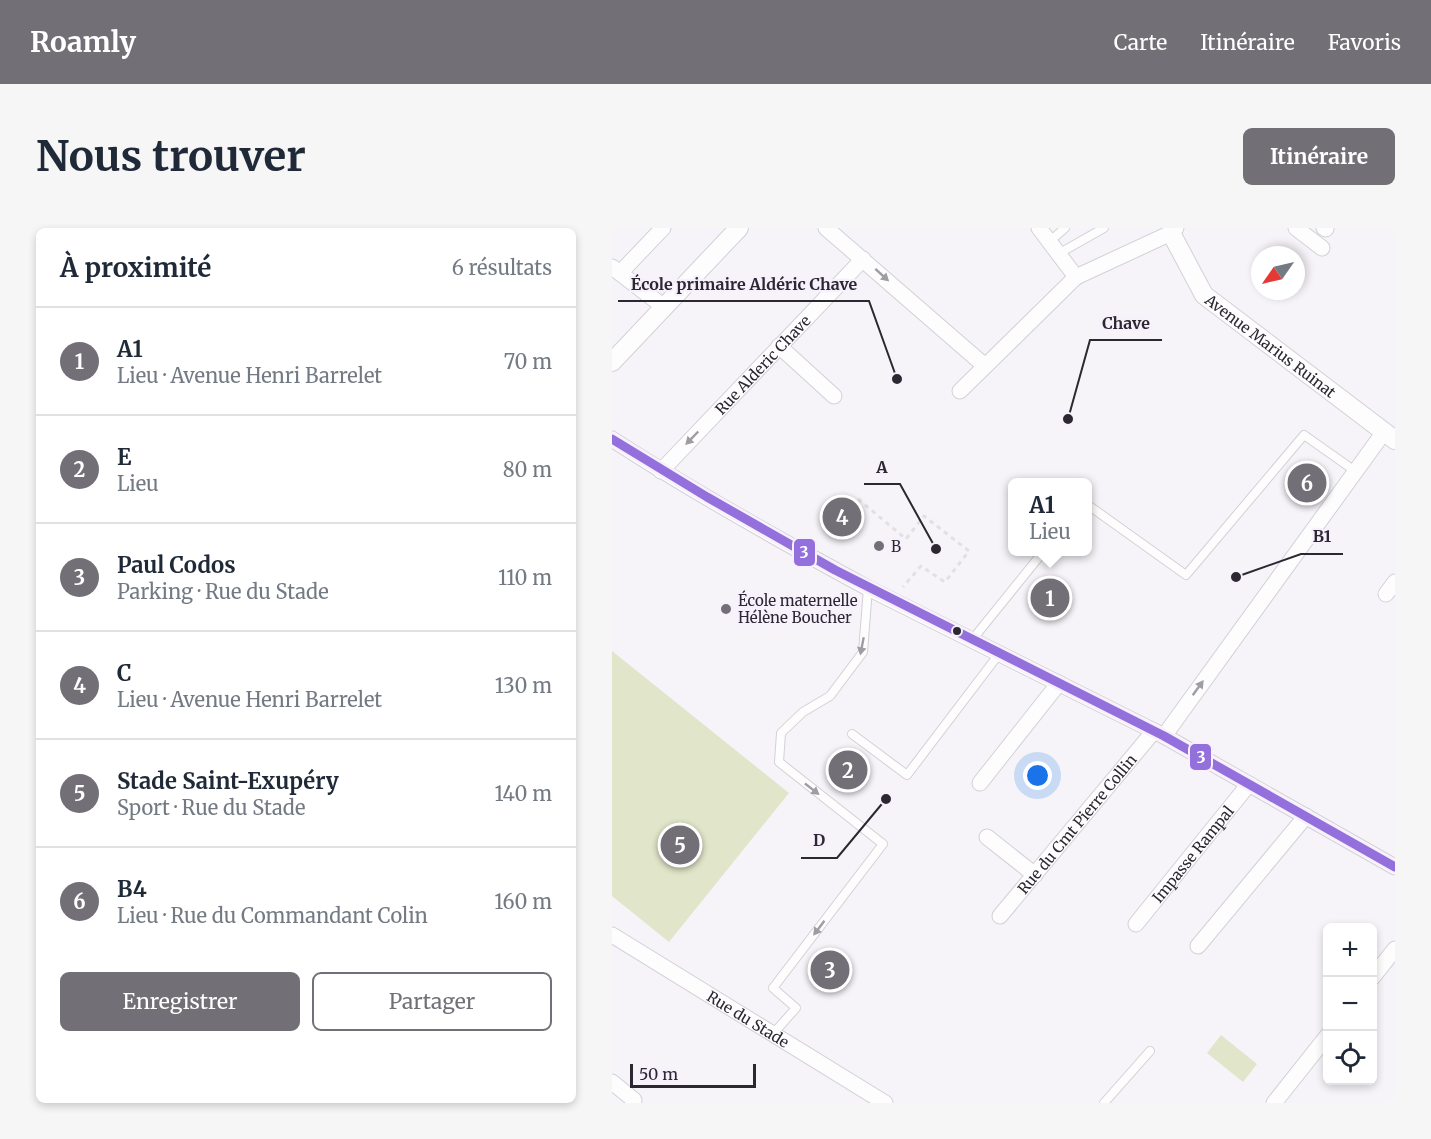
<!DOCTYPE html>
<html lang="fr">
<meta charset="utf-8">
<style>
:root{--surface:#fff;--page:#f6f6f7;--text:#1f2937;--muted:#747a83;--line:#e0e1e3;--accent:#736f77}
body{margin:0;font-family:Merriweather,serif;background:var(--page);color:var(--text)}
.controls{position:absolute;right:18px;bottom:18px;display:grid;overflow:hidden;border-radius:9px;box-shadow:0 3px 9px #0003}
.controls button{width:54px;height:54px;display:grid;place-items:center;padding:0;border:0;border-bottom:2px solid var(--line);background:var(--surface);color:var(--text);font:30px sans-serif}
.compass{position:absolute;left:639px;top:18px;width:54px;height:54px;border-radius:50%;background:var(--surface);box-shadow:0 3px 9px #0003;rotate:236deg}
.scale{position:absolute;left:18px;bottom:15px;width:126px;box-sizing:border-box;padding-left:6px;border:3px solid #2c2831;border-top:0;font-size:16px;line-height:21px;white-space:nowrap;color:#2c2831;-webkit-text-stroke:4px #f6f1fc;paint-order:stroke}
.you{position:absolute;left:426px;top:548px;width:21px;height:21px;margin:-15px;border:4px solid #fff;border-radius:50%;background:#1a73e8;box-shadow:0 0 0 9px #1a73e833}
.badge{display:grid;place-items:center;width:39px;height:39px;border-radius:50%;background:var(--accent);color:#fff;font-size:20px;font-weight:700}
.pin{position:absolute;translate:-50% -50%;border:3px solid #fff;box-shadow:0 2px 6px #0006}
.popup{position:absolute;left:396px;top:250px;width:84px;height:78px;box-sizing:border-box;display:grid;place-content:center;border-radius:9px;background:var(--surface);filter:drop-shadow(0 2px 4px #0005);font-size:20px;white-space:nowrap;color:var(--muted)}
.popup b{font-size:22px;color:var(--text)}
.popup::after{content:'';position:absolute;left:50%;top:100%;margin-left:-12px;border:12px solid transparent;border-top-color:var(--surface)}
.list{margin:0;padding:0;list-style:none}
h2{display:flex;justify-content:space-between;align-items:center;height:78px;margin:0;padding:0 24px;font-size:26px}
h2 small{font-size:20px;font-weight:400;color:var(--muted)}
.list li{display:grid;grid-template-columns:39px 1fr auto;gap:18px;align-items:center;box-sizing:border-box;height:108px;padding:0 24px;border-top:2px solid var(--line)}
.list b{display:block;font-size:22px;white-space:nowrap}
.list p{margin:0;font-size:20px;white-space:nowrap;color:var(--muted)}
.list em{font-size:20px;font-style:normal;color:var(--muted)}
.actions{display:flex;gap:12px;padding:18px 24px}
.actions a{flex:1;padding:14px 0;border:2px solid var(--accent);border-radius:9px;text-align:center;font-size:21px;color:var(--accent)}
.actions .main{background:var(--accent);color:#fff}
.icon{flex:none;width:33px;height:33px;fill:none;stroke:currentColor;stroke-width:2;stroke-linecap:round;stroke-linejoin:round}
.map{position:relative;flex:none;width:783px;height:875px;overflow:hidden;border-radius:9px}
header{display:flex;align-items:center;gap:36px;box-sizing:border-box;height:84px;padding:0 30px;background:var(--accent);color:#fff}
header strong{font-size:28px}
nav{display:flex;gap:33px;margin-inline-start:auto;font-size:21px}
.intro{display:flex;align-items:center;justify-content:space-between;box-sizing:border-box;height:144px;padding:0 36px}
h1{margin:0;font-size:42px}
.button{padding:15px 27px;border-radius:9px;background:var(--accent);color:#fff;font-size:21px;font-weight:700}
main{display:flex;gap:36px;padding:0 36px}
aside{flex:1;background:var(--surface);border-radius:9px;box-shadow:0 3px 9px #0003}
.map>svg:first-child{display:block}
</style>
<header>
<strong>Roamly</strong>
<nav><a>Carte</a><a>Itinéraire</a><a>Favoris</a></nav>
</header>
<div class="intro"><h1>Nous trouver</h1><a class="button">Itinéraire</a></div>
<main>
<aside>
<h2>À proximité<small>6 résultats</small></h2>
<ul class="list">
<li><span class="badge">1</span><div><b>A1</b><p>Lieu · Avenue Henri Barrelet</p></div><em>70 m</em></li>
<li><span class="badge">2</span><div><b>E</b><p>Lieu</p></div><em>80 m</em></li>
<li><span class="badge">3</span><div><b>Paul Codos</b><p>Parking · Rue du Stade</p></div><em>110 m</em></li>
<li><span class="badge">4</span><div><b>C</b><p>Lieu · Avenue Henri Barrelet</p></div><em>130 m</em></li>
<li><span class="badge">5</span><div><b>Stade Saint-Exupéry</b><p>Sport · Rue du Stade</p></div><em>140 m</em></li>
<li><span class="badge">6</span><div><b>B4</b><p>Lieu · Rue du Commandant Colin</p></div><em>160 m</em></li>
</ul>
<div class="actions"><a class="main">Enregistrer</a><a>Partager</a></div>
</aside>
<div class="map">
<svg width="783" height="875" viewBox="0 0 783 875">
<rect width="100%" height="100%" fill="#f6f4f9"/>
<g fill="#e1e6ca">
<polygon points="0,423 177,565 57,714 0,668"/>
<polygon points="609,807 645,836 631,854 595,825"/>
</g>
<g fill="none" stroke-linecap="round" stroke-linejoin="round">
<g stroke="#d3d0d7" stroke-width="10">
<g id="service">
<polyline points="437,14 453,0"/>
<polyline points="446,26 492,0"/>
<polyline points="476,277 574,347 692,207 743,243"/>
<polyline points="360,412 431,324"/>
<polyline points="240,506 295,547 387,426"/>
<polyline points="160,807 184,780 161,760 271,616 167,534 169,505 191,484 218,468 251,424 256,360"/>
<polyline points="492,875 538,823"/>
</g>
</g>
<g stroke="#d3d0d7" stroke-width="17">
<g id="minor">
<polyline points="214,0 373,138"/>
<polyline points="427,0 464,49 559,5 564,0"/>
<polyline points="684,0 710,20"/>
<polyline points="712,0 714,1"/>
<polyline points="0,39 52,79"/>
<polyline points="8,45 51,0"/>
<polyline points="167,118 222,168"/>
<polyline points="348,163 464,49"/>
<path d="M 0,211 C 83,265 169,313 256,360 L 552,508 L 783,639"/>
<path id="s1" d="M 49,243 L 251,31"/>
<polyline points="774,366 783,354"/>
<polyline points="552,508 772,204"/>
<polyline points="368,555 447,455"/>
<polyline points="375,609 423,647"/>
<path id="s2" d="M 388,688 L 542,503"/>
<path id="s3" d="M 524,696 L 637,556"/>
<path id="s4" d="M 0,707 L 273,875"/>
<polyline points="586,718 694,588"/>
<polyline points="760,750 783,721"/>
<polyline points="0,854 22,872"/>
<polyline points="662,875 716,807"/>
</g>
</g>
<g stroke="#d3d0d7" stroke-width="20">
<g id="tertiary">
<path id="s5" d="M 559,5 L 592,67 L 783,212"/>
<polyline points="0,134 127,0"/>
</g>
</g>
<polyline stroke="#e1e0e2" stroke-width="3" stroke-dasharray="4.5 4.5" stroke-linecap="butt" points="246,271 294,311 312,288 357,323 333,354 309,338 291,359"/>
<use href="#service" stroke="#fefdfe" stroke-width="8"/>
<use href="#minor" stroke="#fefdfe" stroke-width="15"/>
<use href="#tertiary" stroke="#fefdfe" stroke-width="18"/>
<g stroke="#f6f1fc" stroke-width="14">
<polyline id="bus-1" points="0,211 95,269 223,342 552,508 783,639"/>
</g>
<use href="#bus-1" stroke="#9370db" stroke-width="9"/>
</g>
<defs><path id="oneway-solid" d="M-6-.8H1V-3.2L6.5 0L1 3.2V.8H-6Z" transform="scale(1.5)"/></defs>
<g fill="#a09da2">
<use href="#oneway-solid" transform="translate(270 47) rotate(42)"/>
<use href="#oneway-solid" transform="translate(80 210) rotate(134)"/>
<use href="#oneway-solid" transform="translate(250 418) rotate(101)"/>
<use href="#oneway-solid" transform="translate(586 460) rotate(-54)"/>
<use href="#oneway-solid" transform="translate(200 561) rotate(38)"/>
<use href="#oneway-solid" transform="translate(207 700) rotate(127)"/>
</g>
<g fill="#736f77" stroke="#f6f1fc" stroke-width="2">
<circle cx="267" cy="318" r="6"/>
<circle cx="114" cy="381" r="6"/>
</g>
<circle fill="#2c2831" stroke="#f6f1fc" stroke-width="2" cx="345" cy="403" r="5"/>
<g text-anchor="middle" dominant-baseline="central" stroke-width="4.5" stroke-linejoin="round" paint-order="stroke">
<g font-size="15" fill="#2c2831" stroke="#f6f1fc">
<text stroke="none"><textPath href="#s5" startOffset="154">Avenue Marius Ruinat</textPath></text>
<text stroke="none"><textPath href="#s1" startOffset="147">Rue Alderic Chave</textPath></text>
<text stroke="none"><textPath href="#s2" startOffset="120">Rue du Cmt Pierre Collin</textPath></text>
<text stroke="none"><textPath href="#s3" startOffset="90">Impasse Rampal</textPath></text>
<text stroke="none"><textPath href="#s4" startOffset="160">Rue du Stade</textPath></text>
</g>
<g font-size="15" fill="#2c2831" stroke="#f6f1fc" text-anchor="start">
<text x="279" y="318">B</text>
<text x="126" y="372">École maternelle<tspan x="126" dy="17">Hélène Boucher</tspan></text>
</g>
</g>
<path fill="none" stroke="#2c2831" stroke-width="2" d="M285 151L257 73H6M456 191L478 112H550M324 321L288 256H252M624 349L689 326H731M274 571L225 630H189"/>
<g fill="#2c2831" stroke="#f6f1fc" stroke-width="2">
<circle cx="285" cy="151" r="6"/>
<circle cx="456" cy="191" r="6"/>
<circle cx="324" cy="321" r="6"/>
<circle cx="624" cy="349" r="6"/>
<circle cx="274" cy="571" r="6"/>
</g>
<g font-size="16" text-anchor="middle" font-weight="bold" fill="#2c2831" stroke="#f6f1fc" stroke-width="4.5" stroke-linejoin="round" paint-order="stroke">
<text x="132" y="62">École primaire Aldéric Chave</text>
<text x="514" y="101">Chave</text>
<text x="270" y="245">A</text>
<text x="710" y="314">B1</text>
<text x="207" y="618">D</text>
</g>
<g stroke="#f6f1fc" stroke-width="2">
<rect x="181" y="310" width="23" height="29" rx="6" fill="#9370db"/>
<rect x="577" y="515" width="23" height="28" rx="6" fill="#9370db"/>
</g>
<g font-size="16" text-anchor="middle" font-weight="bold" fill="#fff">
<text x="192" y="330">3</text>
<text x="589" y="535">3</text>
</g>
</svg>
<div class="controls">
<button>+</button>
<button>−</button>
<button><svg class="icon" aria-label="locate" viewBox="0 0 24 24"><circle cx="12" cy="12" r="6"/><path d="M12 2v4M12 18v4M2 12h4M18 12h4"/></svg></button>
</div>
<svg class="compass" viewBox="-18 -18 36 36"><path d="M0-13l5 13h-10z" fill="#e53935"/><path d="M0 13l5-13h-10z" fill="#747a83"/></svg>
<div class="scale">50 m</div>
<div class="you"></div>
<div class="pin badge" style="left:438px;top:370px">1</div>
<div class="popup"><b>A1</b>Lieu</div>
<div class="pin badge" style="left:236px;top:542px">2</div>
<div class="pin badge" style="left:218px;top:742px">3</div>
<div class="pin badge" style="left:230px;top:289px">4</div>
<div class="pin badge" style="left:68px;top:617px">5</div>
<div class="pin badge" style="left:695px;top:255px">6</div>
</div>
</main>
